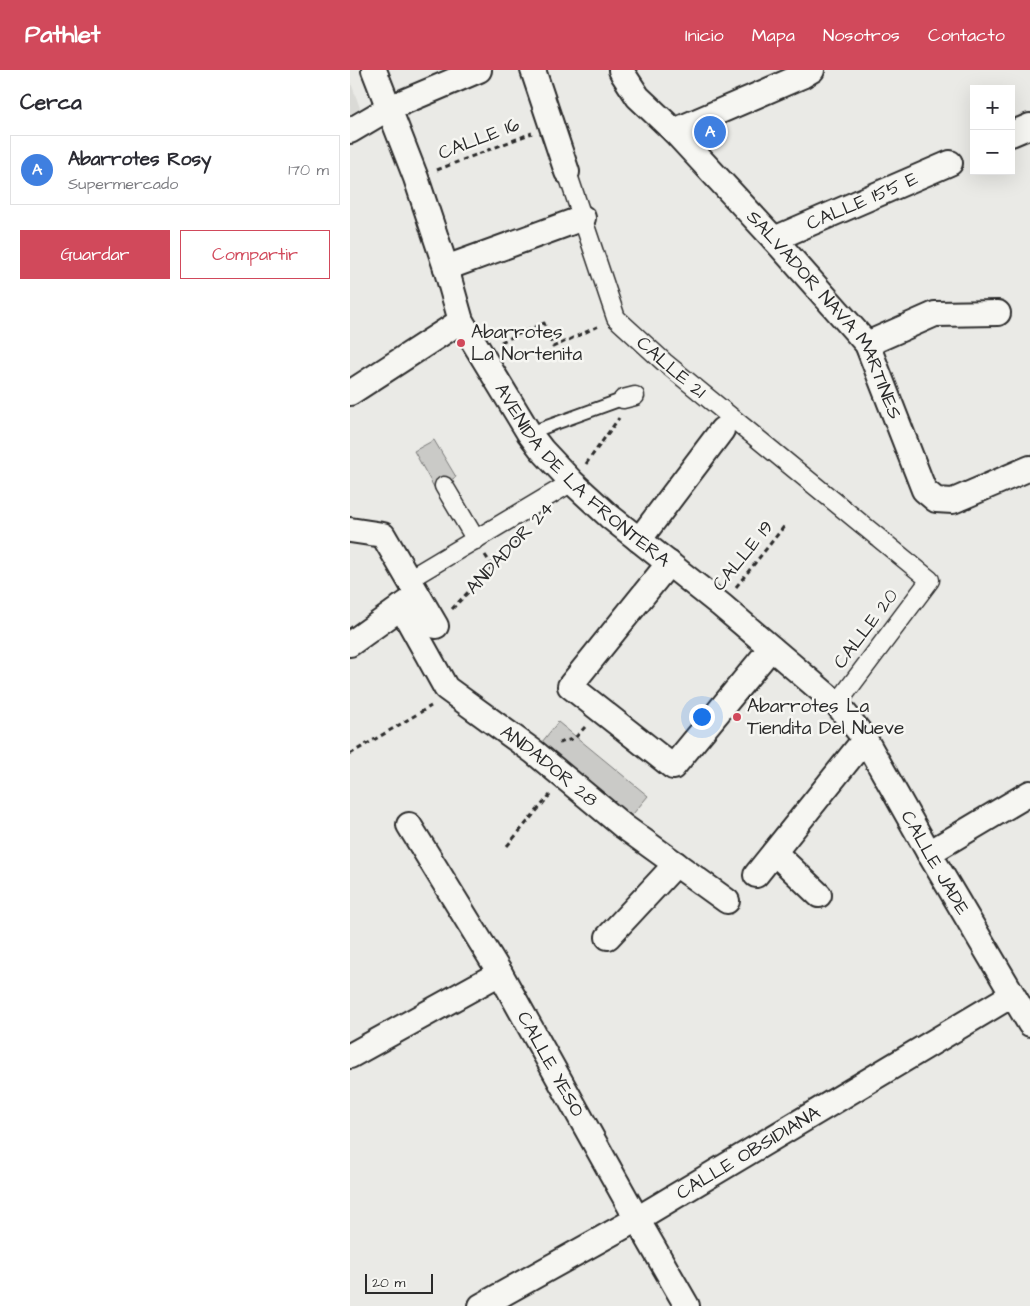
<!DOCTYPE html>
<html lang="es">
<meta charset="utf-8">
<style>
:root{--surface:#fff;--page:#f7f7f7;--text:#2b2b33;--muted:#7c7c81;--line:#e1e1e2;--accent:#d1495b}
body{margin:0;font-family:"Architects Daughter",sans-serif;background:var(--page);color:var(--text)}
.controls{position:absolute;right:15px;top:15px;display:grid;overflow:hidden;border-radius:0px;box-shadow:0 5px 20px #0002}
.controls button{width:45px;height:45px;display:grid;place-items:center;padding:0;border:0;border-bottom:1px solid var(--line);background:var(--surface);color:var(--text);font:25px sans-serif}
.scale{position:absolute;left:15px;bottom:12px;width:68px;box-sizing:border-box;padding-left:5px;border:2px solid #2b2b2b;border-top:0;font-size:14px;line-height:18px;white-space:nowrap;color:#2b2b2b;-webkit-text-stroke:4px #f6f6f2;paint-order:stroke}
.you{position:absolute;left:351px;top:646px;width:18px;height:18px;margin:-12px;border:4px solid #fff;border-radius:50%;background:#1a73e8;box-shadow:0 0 0 8px #1a73e833}
.badge{display:grid;place-items:center;width:32px;height:32px;border-radius:50%;background:var(--accent);color:#fff;font-size:16px;font-weight:700}
.pin{position:absolute;translate:-50% -50%;border:2px solid #fff;box-shadow:0 1px 5px #0006}
.list{margin:0;padding:0;list-style:none}
h2{display:flex;justify-content:space-between;align-items:center;height:65px;margin:0;padding:0 20px;font-size:21px}
h2 small{font-size:16px;font-weight:400;color:var(--muted)}
.list li{display:grid;grid-template-columns:32px 1fr auto;gap:15px;align-items:center;box-sizing:border-box;height:70px;margin:0 10px 10px;padding:0 10px;border:1px solid var(--line);border-radius:0px}
.list b{display:block;font-size:19px;white-space:nowrap}
.list p{margin:0;font-size:16px;white-space:nowrap;color:var(--muted)}
.list em{font-size:16px;font-style:normal;color:var(--muted)}
.actions{display:flex;gap:10px;padding:15px 20px}
.actions a{flex:1;padding:11px 0;border:1px solid var(--accent);border-radius:0px;text-align:center;font-size:18px;color:var(--accent)}
.actions .main{background:var(--accent);color:#fff}
.map{position:relative;flex:none;width:680px;height:1236px;overflow:hidden}
header{display:flex;align-items:center;gap:30px;box-sizing:border-box;height:70px;padding:0 25px;background:var(--accent);color:#fff}
header strong{font-size:24px}
nav{display:flex;gap:28px;margin-inline-start:auto;font-size:18px}
main{display:flex}
aside{flex:1;background:var(--surface)}
.map>svg:first-child{display:block}
</style>
<header>
<strong>Pathlet</strong>
<nav><a>Inicio</a><a>Mapa</a><a>Nosotros</a><a>Contacto</a></nav>
</header>
<main>
<aside>
<h2>Cerca<small></small></h2>
<ul class="list">
<li><span class="badge" style="background:#3f7fe0">A</span><div><b>Abarrotes Rosy</b><p>Supermercado</p></div><em>170 m</em></li>
</ul>
<div class="actions"><a class="main">Guardar</a><a>Compartir</a></div>
</aside>
<div class="map">
<svg width="680" height="1236" viewBox="0 0 680 1236">
<rect width="100%" height="100%" fill="#eaeae6"/>
<filter id="ink" filterUnits="userSpaceOnUse"><feTurbulence type="fractalNoise" baseFrequency=".02" numOctaves="2"/><feDisplacementMap in="SourceGraphic" scale="10" xChannelSelector="R" yChannelSelector="G"/><feConvolveMatrix kernelMatrix="1 2 1 2 8 2 1 2 1" color-interpolation-filters="sRGB"/></filter>
<g filter="url(#ink)">
<polygon fill="#dadad6" points="0,10 10,38 0,44"/>
<g fill="#cacac7" stroke="#7a7a79">
<polygon points="84,370 106,407 85,419 64,381"/>
<polygon points="208,652 298,726 273,756 184,682"/>
</g>
<g fill="none" stroke-linecap="round" stroke-linejoin="round">
<g stroke="#2b2b2b" stroke-width="15">
<polyline id="service" points="179,363 273,329"/>
</g>
<g stroke="#2b2b2b" stroke-width="21">
<g id="pedestrian">
<path id="s1" d="M 217,102 L 266,248 L 314,292 L 580,510 L 487,634"/>
<polyline points="273,329 285,326"/>
<polyline points="94,416 126,470"/>
<polyline points="59,509 222,412"/>
</g>
</g>
<g stroke="#2b2b2b" stroke-width="28">
<g id="minor">
<path id="s2" d="M 24,0 L 66,108 L 96,198 L 111,251 L 179,363 L 192,380 L 222,412 L 259,446 L 371,535 L 487,634 L 515,669 L 579,783 L 680,954"/>
<polyline points="183,0 217,102"/>
<path id="s3" d="M 271,0 L 273,4 L 288,27 L 324,61 L 424,169 L 517,274 L 574,420 L 586,430 L 603,431 L 680,398"/>
<polyline points="0,61 39,38 129,0"/>
<polyline points="324,61 452,6 462,0"/>
<polyline points="661,64 680,56"/>
<path id="s4" d="M 424,169 L 600,93"/>
<polyline points="96,198 233,148"/>
<polyline points="517,274 585,244 648,243"/>
<polyline points="0,323 111,251"/>
<polyline points="0,460 33,465 86,556"/>
<polyline points="289,470 372,360"/>
<polyline points="319,493 220,616 323,697 421,578"/>
<path id="s5" d="M 51,537 L 96,618 L 184,682 L 273,756 L 377,831"/>
<polyline points="0,574 64,528"/>
<path id="s6" d="M 59,755 L 150,903 L 287,1149 L 337,1236"/>
<polyline points="425,783 469,825"/>
<polyline points="579,783 680,723"/>
<polyline points="406,805 515,669"/>
<polyline points="258,867 326,794"/>
<polyline points="0,986 150,903"/>
<path id="s7" d="M 131,1236 L 287,1149 L 662,925"/>
</g>
</g>
<g stroke="#2b2b2b" stroke-width="3" stroke-dasharray="5 4" stroke-linecap="butt">
<polyline points="87,100 182,63"/>
<polyline points="151,272 194,253 203,277 249,256"/>
<polyline points="236,394 269,348"/>
<polyline points="135,485 143,497"/>
<polyline points="386,517 436,454"/>
<polyline points="102,539 170,468"/>
<polyline points="209,673 225,668 235,657"/>
<polyline points="0,684 81,636"/>
<polyline points="157,776 200,725"/>
</g>
<use href="#service" stroke="#f6f6f2" stroke-width="11"/>
<use href="#pedestrian" stroke="#f6f6f2" stroke-width="18"/>
<use href="#minor" stroke="#f6f6f2" stroke-width="24"/>
</g>
</g>
<g fill="#d1495b" stroke="#f6f6f2" stroke-width="2">
<circle cx="111" cy="273" r="5"/>
<circle cx="387" cy="647" r="5"/>
</g>
<g text-anchor="middle" dominant-baseline="central" stroke-width="5" stroke-linejoin="round" paint-order="stroke">
<g font-size="19" fill="#2b2b2b" stroke="#f6f6f2">
<text transform="translate(129 69) rotate(-21)">CALLE 16</text>
<text stroke="none"><textPath href="#s4" startOffset="96">CALLE 155 E</textPath></text>
<text stroke="none"><textPath href="#s3" startOffset="321">SALVADOR NAVA MARTINES</textPath></text>
<text stroke="none"><textPath href="#s1" startOffset="228">CALLE 21</textPath></text>
<text stroke="none"><textPath href="#s2" startOffset="464">AVENIDA DE LA FRONTERA</textPath></text>
<text transform="translate(160 478) rotate(-47)">ANDADOR 24</text>
<text transform="translate(393 486) rotate(-51)">CALLE 19</text>
<text transform="translate(516 559) rotate(-53)">CALLE 20</text>
<text stroke="none"><textPath href="#s5" startOffset="222">ANDADOR 28</textPath></text>
<text stroke="none"><textPath href="#s2" startOffset="995">CALLE JADE</textPath></text>
<text stroke="none"><textPath href="#s6" startOffset="278">CALLE YESO</textPath></text>
<text stroke="none"><textPath href="#s7" startOffset="308">CALLE OBSIDIANA</textPath></text>
</g>
<g font-size="19" fill="#2b2b2b" stroke="#f6f6f2" text-anchor="start">
<text x="121" y="262">Abarrotes<tspan x="121" dy="22">La Nortenita</tspan></text>
<text x="397" y="636">Abarrotes La<tspan x="397" dy="22">Tiendita Del Nueve</tspan></text>
</g>
</g>
</svg>
<div class="controls">
<button>+</button>
<button>−</button>
</div>
<div class="scale">20 m</div>
<div class="you"></div>
<div class="pin badge" style="left:360px;top:62px;background:#3f7fe0">A</div>
</div>
</main>
